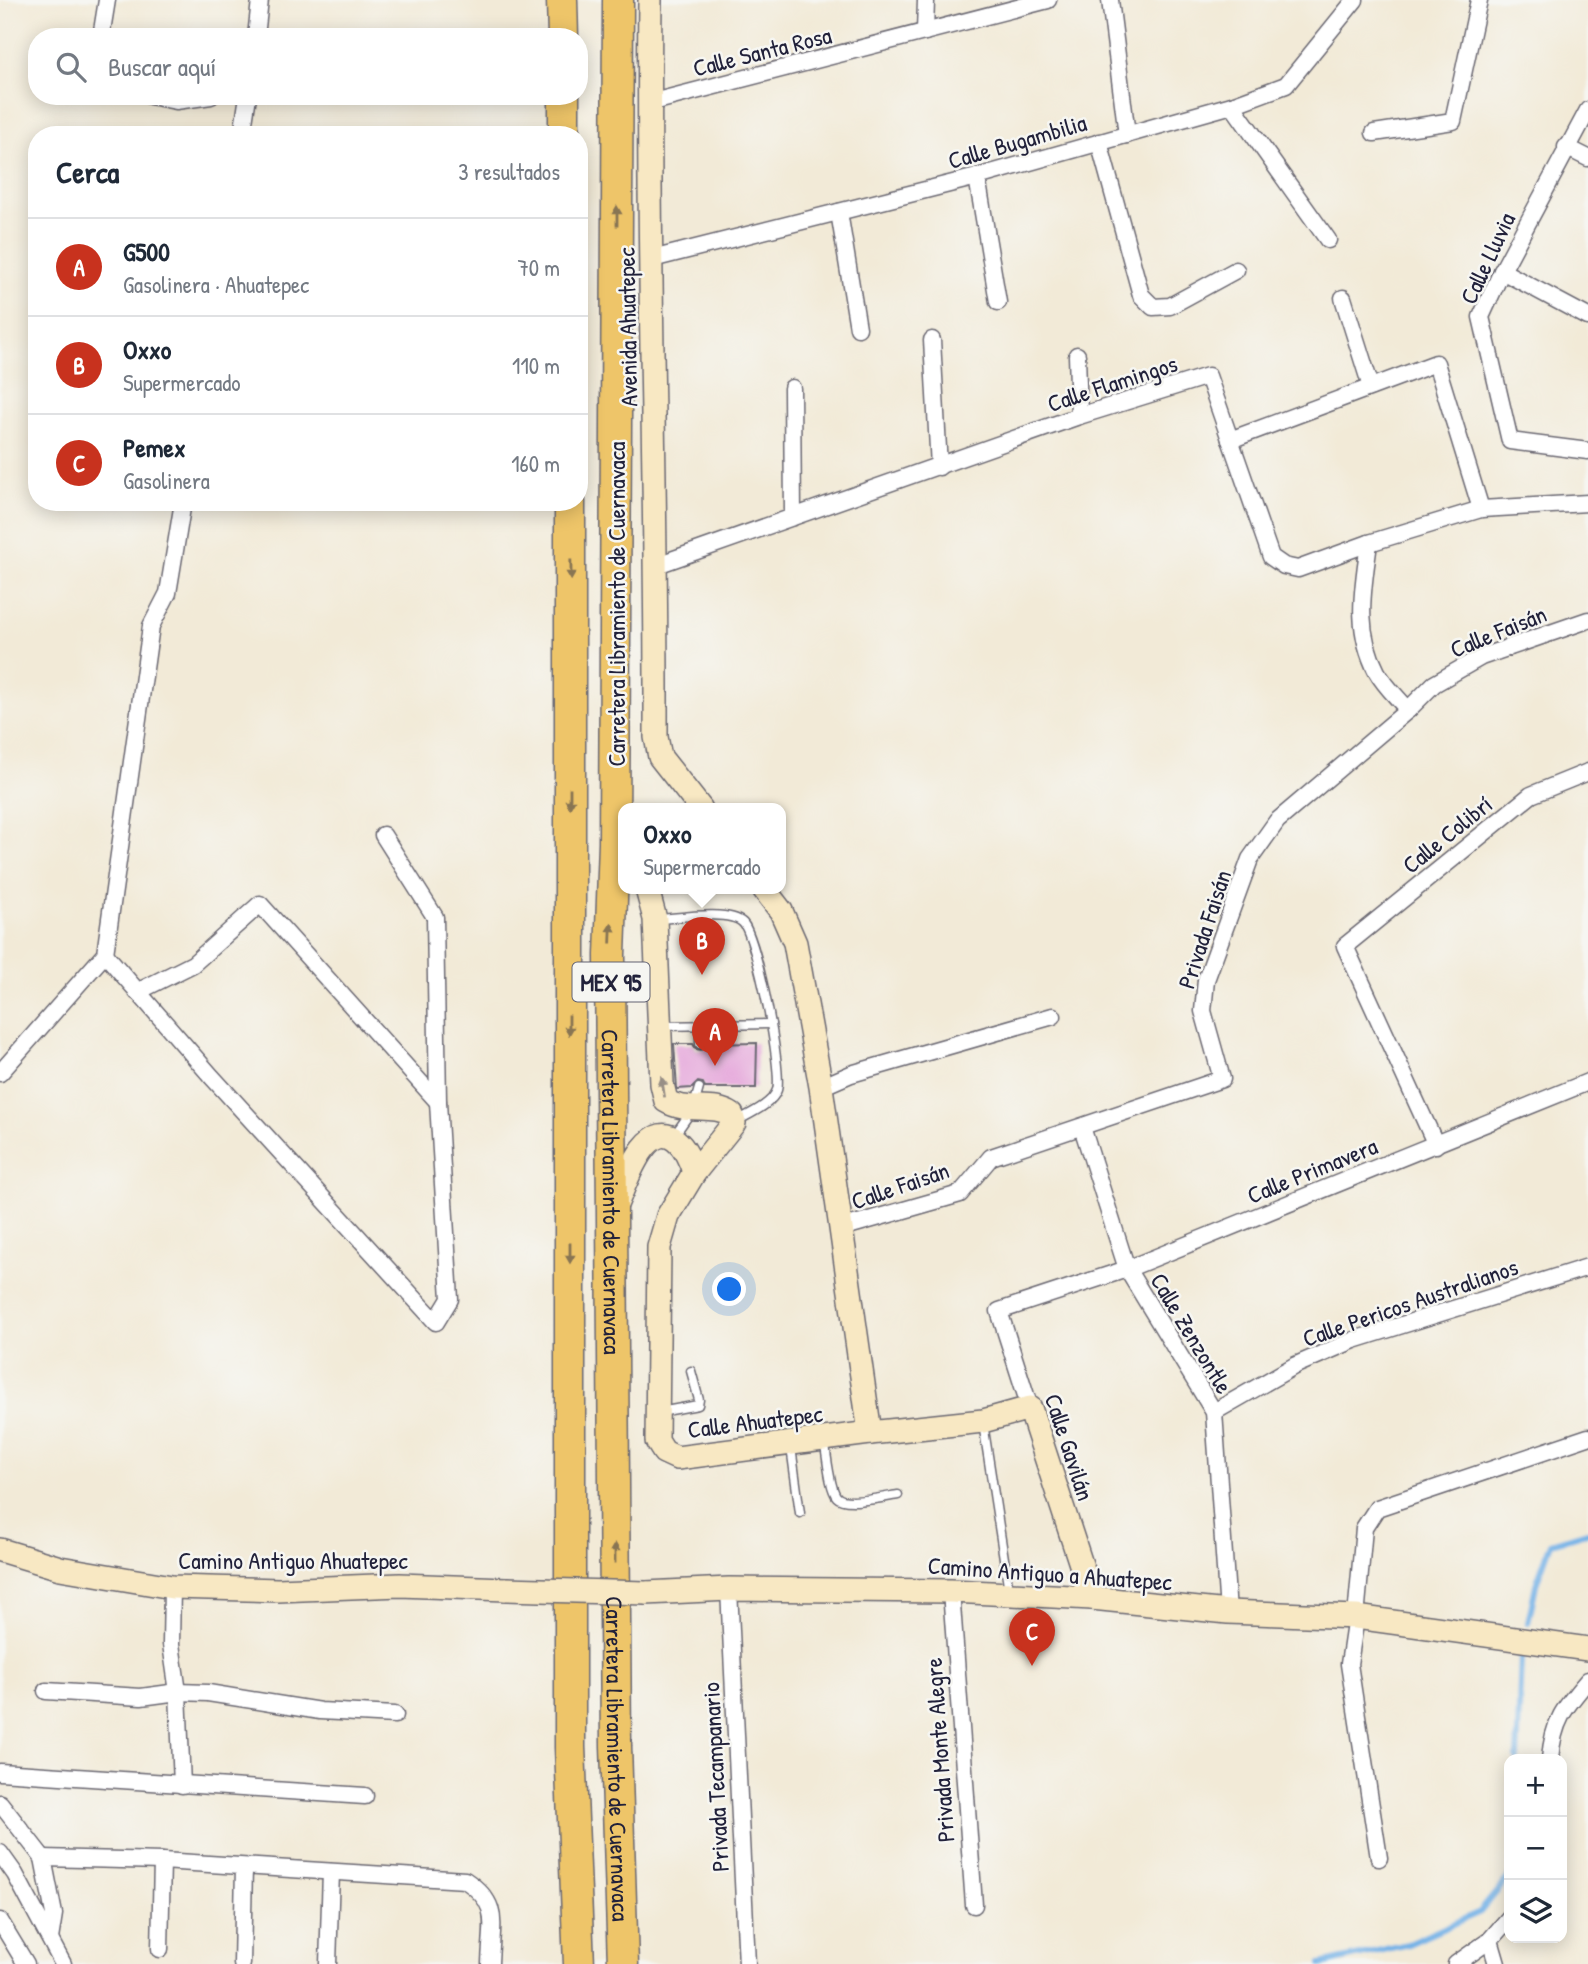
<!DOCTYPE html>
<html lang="es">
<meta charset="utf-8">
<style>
:root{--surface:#fff;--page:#f2f2f3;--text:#1f2937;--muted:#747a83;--line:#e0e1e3;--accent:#c8321e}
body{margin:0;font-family:"Patrick Hand",sans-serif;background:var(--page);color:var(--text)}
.controls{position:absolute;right:21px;bottom:21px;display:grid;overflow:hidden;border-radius:14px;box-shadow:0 4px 18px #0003}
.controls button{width:63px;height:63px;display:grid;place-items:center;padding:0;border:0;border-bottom:2px solid var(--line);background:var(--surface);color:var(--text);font:35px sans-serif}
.you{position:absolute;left:730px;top:1290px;width:24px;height:24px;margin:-18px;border:5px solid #fff;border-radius:50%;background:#1a73e8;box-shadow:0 0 0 10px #1a73e833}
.badge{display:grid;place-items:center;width:46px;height:46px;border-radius:50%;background:var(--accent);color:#fff;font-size:23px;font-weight:700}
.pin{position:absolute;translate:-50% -58px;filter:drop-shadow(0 2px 4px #0008)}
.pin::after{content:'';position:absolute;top:37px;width:24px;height:21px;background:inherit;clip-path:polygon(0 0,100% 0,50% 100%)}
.popup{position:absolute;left:618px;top:803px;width:168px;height:91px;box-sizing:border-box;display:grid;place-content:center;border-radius:14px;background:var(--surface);filter:drop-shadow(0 2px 5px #0005);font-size:23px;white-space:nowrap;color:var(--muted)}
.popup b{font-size:26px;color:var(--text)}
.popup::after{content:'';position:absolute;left:50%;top:100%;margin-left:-14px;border:14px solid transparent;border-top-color:var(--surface)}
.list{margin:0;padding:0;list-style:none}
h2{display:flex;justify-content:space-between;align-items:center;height:91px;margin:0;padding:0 28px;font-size:30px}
h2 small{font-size:23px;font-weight:400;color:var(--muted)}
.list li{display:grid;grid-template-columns:46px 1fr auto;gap:21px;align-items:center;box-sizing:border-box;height:98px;padding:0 28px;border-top:2px solid var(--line)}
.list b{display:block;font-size:26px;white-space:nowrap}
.list p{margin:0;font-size:23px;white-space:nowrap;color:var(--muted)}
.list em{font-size:23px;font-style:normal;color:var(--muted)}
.icon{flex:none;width:38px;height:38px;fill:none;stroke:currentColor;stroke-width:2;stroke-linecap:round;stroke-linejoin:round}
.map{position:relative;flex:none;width:1588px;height:1964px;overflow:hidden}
.search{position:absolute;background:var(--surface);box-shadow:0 4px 18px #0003;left:28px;top:28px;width:560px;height:77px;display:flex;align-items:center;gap:18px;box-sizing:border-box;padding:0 24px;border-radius:28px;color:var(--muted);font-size:26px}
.panel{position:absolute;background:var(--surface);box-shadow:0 4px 18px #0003;left:28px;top:126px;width:560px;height:385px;border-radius:28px}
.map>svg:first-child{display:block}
</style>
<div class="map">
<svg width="1588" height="1964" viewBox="0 0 1588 1964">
<rect width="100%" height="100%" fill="#f6f6f2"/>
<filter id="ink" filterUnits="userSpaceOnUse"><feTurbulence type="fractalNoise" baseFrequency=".0143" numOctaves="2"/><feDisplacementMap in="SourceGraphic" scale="14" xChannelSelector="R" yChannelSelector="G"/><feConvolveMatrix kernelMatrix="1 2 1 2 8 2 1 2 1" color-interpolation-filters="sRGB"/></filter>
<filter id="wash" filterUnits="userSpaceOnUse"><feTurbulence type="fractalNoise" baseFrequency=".00686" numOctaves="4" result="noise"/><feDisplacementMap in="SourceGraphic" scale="28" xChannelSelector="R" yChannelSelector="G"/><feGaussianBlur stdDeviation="1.57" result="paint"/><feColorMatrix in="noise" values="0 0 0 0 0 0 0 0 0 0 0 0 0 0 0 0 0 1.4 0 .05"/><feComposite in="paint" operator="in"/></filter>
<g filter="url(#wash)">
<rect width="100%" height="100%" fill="#f2ead7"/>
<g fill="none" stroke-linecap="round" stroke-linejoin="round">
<g stroke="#74b2e7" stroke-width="6">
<polyline points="1528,1623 1536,1584 1551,1543 1588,1532"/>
<polyline points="1517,1759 1521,1658"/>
<polyline points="1321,1964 1408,1944 1480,1912 1509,1877"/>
</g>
</g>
<g id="blocks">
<polygon fill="#e5a4da" points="757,1043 756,1088 705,1088 703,1083 698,1082 692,1088 677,1089 674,1044 693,1044 696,1049 701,1050 707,1044"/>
</g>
</g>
<g filter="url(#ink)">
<use href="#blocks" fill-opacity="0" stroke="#6b6872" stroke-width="2"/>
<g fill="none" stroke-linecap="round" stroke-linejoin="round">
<g stroke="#6b6872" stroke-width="11">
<g id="lane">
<path d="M 658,919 C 678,918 729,909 743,923 C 756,936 783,1071 777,1090 C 772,1105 747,1115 735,1122"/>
<polyline points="662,1026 771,1024"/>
<polyline points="700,1044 700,1025"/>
<polyline points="673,1137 693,1109 699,1088"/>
<polyline points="660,1412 698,1405 699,1400 691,1371"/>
<polyline points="983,1423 1009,1591"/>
<path d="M 824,1441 C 827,1453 829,1488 837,1497 C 845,1506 885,1497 898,1495"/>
<polyline points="791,1447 800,1513"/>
</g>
</g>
<g stroke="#6b6872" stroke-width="19">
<g id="street">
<polyline points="1110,0 1127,135"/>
<polyline points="925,32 926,0"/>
<polyline points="101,37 107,0"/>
<polyline points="256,37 260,0"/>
<polyline points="150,96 176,101 211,96"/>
<polyline points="649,103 1048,0"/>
<polyline points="1232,105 1328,240"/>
<polyline points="1588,110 1502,271 1481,317 1510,441 1588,451"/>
<polyline points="1374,133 1453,121 1479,0"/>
<polyline points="242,135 248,96"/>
<polyline points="1099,142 1141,295 1153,307 1170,306 1236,270"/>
<polyline points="1566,147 1588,158"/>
<polyline points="977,177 998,302"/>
<polyline points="839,212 858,328"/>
<polyline points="652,259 977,177 1232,105 1286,85 1355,0"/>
<polyline points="1502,271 1588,317"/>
<polyline points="1343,298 1371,387"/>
<polyline points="932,340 939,467"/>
<polyline points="1077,355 1079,416"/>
<polyline points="792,388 793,517"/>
<polyline points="1230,440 1436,363 1481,509"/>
<path d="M 1369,543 C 1363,589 1354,628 1377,672 C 1384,685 1398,698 1408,710"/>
<polyline points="657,565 1079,416 1208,376 1271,557 1284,566 1298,569 1369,543 1481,509 1588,503"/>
<polyline points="105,954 212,1077 436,1322 450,1299 438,1102 435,917 383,835"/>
<polyline points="137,992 193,964 260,904 438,1102"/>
<polyline points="0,1073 105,954 151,626 168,593 183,502"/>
<polyline points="821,1087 851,1074 1053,1016"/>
<polyline points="1082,1127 1127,1269 1214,1412 1228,1612"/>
<polyline points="1436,1145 1345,946 1531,795 1588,772"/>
<polyline points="841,1228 960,1194 991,1157 1222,1079 1203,1011 1206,980 1250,859 1277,821 1408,710 1434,684 1481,657 1588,620"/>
<polyline points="1030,1408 999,1311 1127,1269 1588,1082"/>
<polyline points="1214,1412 1296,1365 1354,1340 1588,1267"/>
<polyline points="172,1587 171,1644 178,1692 182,1785"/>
<polyline points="729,1589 747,1964"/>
<polyline points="951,1591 974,1905"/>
<polyline points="46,1691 141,1697 178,1692 208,1693 320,1711 395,1715"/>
<path d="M 1550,1759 C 1553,1721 1564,1708 1588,1680"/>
<polyline points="0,1772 365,1796"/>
<polyline points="0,1803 43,1858 54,1914 50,1939"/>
<polyline points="0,1853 15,1874 63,1964"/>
<path d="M 43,1858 L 162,1861 L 465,1880 C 502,1905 491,1923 490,1964"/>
<polyline points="1379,1858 1349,1664 1356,1617 1364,1528 1377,1508 1588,1437"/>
<polyline points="0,1921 26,1964"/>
<polyline points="1490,1940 1497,1964"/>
<polyline points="160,1949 162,1861"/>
<polyline points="242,1964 244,1867"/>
<polyline points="328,1964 331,1872"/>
<polyline points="1456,1964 1490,1940 1509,1918"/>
</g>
</g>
<g stroke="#6b6872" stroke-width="26">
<g id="secondary">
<path d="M 650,0 C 647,246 657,491 656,737 L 660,757 L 701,809"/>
<path d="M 647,889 L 655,919 L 662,1084 L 666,1101 C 687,1114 713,1102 732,1115 L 734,1123 L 694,1173 L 668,1216 L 659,1247 L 657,1441 L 664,1452 L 677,1458 L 870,1433 L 983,1421 L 1030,1408 L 1092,1598"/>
<polyline points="764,889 781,911 795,943 821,1087 870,1433"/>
<path d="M 614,1209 C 623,1190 630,1166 643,1149 C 667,1117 688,1149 694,1173"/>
<polyline points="0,1550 60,1568 172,1587 278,1590 400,1585 506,1589"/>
<polyline points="646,1593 729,1589 951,1591 1092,1598 1228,1612 1356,1617 1588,1649"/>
</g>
</g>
<g stroke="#6b6872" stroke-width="33">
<g id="highway">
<polyline points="562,0 563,37"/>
<path id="s1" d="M 618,0 L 614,843 L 610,955 L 616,1746 L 623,1964"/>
<polyline points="564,96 564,135"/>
<polyline points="570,502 570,1747 579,1964"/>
</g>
</g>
<use href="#lane" stroke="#fff" stroke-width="8"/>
<use href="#street" stroke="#fff" stroke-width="16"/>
<use href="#secondary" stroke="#f8e8c3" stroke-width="23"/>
<use href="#highway" stroke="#eec569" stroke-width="30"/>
<g stroke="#6b6872" stroke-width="26" stroke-linecap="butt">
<polyline id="secondary-bridge" points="506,1589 646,1593"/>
</g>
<use href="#secondary-bridge" stroke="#f8e8c3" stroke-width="23"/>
</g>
<defs><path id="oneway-solid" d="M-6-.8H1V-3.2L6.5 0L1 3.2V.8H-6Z" transform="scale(1.75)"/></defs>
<g fill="#887452">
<use href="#oneway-solid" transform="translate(617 216) rotate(-90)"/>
<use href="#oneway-solid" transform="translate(571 570) rotate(89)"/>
<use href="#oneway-solid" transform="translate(570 798) rotate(90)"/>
<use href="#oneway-solid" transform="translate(611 933) rotate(-88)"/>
<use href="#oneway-solid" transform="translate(569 1025) rotate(90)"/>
<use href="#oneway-solid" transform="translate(570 1253) rotate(90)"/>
<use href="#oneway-solid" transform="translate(615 1553) rotate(-90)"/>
</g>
<use fill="#988f86" href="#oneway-solid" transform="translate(663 1087) rotate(-99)"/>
</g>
<g text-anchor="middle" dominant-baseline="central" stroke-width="5" stroke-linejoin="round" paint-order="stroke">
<rect fill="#f6f6f2" stroke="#626272" stroke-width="2" x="572.5" y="962.5" width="77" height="39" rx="5"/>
<g font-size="23" font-weight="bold" fill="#22223b">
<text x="611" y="982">MEX 95</text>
</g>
<g font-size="24" fill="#22223b" stroke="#f6f6f2">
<text transform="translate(762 51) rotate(-14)">Calle Santa Rosa</text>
<text transform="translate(1017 141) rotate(-16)">Calle Bugambilia</text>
<text transform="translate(1487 258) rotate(-65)">Calle Lluvia</text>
<text transform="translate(627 327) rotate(-91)">Avenida Ahuatepec</text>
<text transform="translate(1112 383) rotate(-18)">Calle Flamingos</text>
<text transform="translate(616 604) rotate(-90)">Carretera Libramiento de Cuernavaca</text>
<text transform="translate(1498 631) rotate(-22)">Calle Faisán</text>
<text transform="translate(1447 834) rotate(-39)">Calle Colibrí</text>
<text transform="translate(1204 929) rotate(-72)">Privada Faisán</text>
<text transform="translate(1312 1170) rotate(-22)">Calle Primavera</text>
<text transform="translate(900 1185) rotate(-19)">Calle Faisán</text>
<text stroke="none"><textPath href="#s1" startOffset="1192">Carretera Libramiento de Cuernavaca</textPath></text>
<text transform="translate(1410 1302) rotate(-19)">Calle Pericos Australianos</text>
<text transform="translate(1192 1333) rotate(59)">Calle Zenzontle</text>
<text transform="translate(755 1421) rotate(-7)">Calle Ahuatepec</text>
<text transform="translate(1070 1447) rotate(72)">Calle Gavilán</text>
<text x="293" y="1560">Camino Antiguo Ahuatepec</text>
<text transform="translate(1050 1573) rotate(4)">Camino Antiguo a Ahuatepec</text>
<text transform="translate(939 1750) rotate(-94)">Privada Monte Alegre</text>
<text stroke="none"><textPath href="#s1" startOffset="1759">Carretera Libramiento de Cuernavaca</textPath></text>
<text transform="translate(715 1777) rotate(-93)">Privada Tecampanario</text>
</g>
</g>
</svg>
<div class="controls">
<button>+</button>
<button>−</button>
<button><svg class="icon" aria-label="layers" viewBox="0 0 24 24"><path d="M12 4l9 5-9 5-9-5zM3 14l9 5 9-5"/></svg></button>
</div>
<div class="you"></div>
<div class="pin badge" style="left:715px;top:1066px">A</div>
<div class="pin badge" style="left:702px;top:975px">B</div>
<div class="popup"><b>Oxxo</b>Supermercado</div>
<div class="pin badge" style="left:1032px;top:1666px">C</div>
<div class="search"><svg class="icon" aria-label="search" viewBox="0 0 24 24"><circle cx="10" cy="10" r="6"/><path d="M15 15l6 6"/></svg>Buscar aquí</div>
<section class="panel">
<h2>Cerca<small>3 resultados</small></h2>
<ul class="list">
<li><span class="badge">A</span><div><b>G500</b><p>Gasolinera · Ahuatepec</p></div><em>70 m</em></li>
<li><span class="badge">B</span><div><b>Oxxo</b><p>Supermercado</p></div><em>110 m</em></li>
<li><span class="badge">C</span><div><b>Pemex</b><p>Gasolinera</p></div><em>160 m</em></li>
</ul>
</section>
</div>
